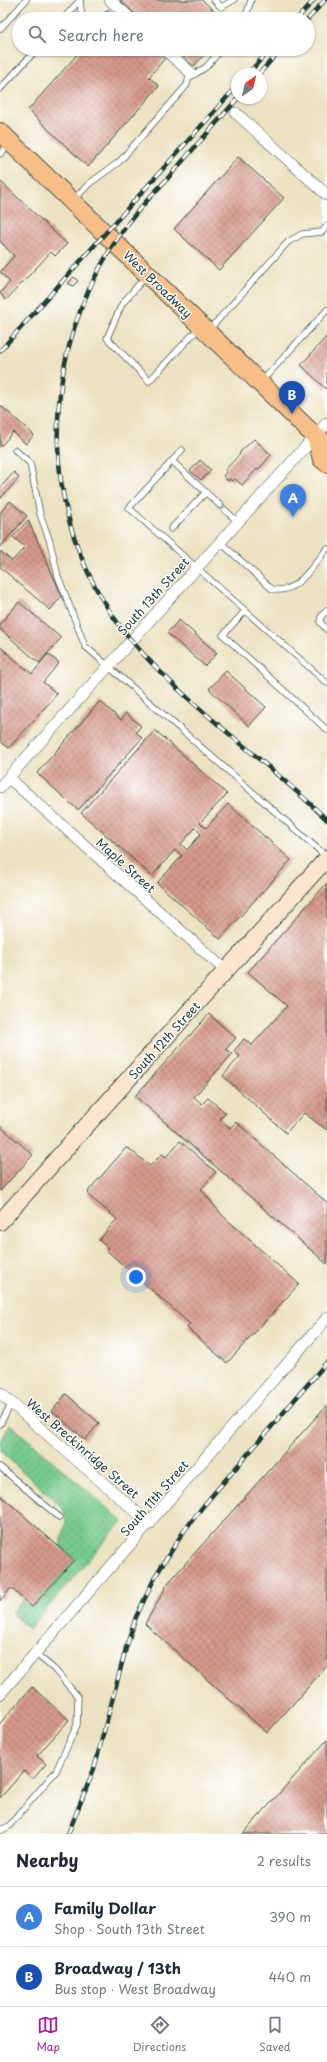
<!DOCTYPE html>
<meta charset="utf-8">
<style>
:root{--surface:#fff;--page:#f2f2f3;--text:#1f2937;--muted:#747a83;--line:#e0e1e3;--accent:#b5179e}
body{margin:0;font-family:"Playpen Sans",sans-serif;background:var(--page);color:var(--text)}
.compass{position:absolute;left:231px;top:68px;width:36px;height:36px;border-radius:50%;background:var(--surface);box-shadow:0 1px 3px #0004;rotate:34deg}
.you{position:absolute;left:136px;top:1277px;width:14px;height:14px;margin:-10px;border:3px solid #fff;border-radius:50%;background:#1a73e8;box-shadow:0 0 0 6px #1a73e833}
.badge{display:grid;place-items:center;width:26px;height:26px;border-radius:50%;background:var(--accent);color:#fff;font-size:13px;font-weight:700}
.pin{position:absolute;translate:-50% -33px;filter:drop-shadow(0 1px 2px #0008)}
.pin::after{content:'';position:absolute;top:21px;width:14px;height:12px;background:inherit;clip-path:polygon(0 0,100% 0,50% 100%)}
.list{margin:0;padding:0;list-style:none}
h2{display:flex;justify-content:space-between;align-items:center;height:52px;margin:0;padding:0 16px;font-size:17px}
h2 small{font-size:13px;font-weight:400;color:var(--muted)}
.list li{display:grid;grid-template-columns:26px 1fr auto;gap:12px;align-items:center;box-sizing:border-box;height:60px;padding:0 16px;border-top:1px solid var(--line)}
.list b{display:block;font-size:15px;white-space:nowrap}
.list p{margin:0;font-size:13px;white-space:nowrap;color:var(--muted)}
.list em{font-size:13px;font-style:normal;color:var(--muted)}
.icon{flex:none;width:22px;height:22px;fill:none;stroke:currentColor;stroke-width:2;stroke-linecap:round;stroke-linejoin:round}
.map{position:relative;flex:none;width:327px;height:1834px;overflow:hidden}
.search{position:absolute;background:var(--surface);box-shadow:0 1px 3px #0004;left:12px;right:12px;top:12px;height:44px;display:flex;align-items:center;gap:10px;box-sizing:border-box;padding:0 14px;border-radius:22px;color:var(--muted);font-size:15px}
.sheet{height:172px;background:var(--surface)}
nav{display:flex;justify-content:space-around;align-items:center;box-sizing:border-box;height:56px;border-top:1px solid var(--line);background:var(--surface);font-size:11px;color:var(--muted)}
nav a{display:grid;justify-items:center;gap:2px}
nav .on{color:var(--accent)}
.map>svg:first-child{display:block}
</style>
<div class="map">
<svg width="327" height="1834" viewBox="0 0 327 1834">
<defs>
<pattern id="grass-dots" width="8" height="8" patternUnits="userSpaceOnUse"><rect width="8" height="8" fill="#77ca8d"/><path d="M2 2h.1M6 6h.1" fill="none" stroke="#61a574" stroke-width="1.8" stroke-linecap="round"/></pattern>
<pattern id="building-cross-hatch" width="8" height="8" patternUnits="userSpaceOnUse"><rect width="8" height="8" fill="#d6998b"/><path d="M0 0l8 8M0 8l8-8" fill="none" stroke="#ad7e72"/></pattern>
</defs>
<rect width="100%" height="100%" fill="#fff"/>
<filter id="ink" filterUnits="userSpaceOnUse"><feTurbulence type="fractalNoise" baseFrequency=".025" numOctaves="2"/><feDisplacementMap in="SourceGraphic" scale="8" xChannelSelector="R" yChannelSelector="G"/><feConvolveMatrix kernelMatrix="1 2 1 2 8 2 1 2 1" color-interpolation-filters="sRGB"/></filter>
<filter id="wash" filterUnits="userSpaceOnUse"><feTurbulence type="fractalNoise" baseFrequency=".012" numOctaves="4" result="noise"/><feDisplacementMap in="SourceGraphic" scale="16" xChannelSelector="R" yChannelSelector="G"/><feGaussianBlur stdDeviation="0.9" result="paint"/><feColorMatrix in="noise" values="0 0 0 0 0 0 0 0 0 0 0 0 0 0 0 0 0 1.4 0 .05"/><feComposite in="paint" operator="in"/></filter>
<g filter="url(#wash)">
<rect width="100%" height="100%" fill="#ece2c1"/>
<polygon fill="url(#grass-dots)" stroke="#4b8460" points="10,1424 122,1521 29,1629 11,1613 23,1600 32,1608 75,1559 60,1546 66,1522 63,1508 0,1451 0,1443"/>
<g id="blocks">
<g fill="url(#building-cross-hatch)" fill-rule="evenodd">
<polygon points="120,0 202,0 223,19 141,19"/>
<polygon points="108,9 113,15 115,13 122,19 99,19"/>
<polygon points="82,49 155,49 165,58 149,77 159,86 88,167 28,110"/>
<polygon points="175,49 210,49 194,66"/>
<polygon points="238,157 284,198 219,270 174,229"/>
<polygon points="0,181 67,244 55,256 51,252 6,300 0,293 10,282 0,272 14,256 0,241"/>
<polygon points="74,277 78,281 73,286 68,283"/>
<polygon points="327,336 327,390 301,365"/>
<polygon points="0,405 34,435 26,444 13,432 0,447"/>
<polygon points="254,439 271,455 259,469 257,469 242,485 235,479 232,481 229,479 228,481 223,476 227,471 225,470 240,454 240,452"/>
<polygon points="200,460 211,470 201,480 190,471"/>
<polygon points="14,472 19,478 0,499 0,488"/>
<polygon points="10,501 27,516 0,547 0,513"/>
<polygon points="28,520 62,596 50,610 0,567 0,551 12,561 25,547 13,537"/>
<polygon points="19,602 61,638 39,663 0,629 0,624"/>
<polygon points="179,620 217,653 205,666 167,633"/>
<polygon points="0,647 32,674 48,654 59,663 43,682 57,694 9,748 0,741"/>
<polygon points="226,671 266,707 249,726 209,689"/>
<polygon points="100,701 121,720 126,713 141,726 136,732 142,738 78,810 37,773"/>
<path d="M 155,730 L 227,794 L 200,823 L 206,828 L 228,804 L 291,860 L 220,939 L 157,883 L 182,856 L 175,850 L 152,876 L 81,813 ZM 195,828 L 201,834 L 187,850 L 181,844 Z"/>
<polygon points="327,883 327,1130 304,1113 286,1133 223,1076 240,1056 234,1051 244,1039 252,1045 287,1006 248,972"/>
<polygon points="209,1014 236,1038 226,1049 232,1054 194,1097 202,1104 208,1098 226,1113 220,1119 230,1128 236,1122 327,1203 327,1264 135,1096"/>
<polygon points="0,1126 33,1155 0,1191"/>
<polygon points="180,1141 216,1172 201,1189 223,1216 299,1284 227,1363 187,1328 190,1324 106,1250 108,1248 99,1240 117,1219 88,1195 89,1190 126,1148 128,1148 150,1166 162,1154 166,1157"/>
<polygon points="66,1394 99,1423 85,1440 52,1411"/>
<polygon points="327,1405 327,1666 267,1733 145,1624 168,1583"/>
<polygon points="0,1495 74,1560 32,1607 11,1588 0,1601"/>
<polygon points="32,1687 69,1720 37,1756 46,1764 33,1779 24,1771 0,1798 0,1723"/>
<polygon points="327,1740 327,1834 243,1834"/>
</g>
</g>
</g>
<g filter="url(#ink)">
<use href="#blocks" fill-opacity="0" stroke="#3e5649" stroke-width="1"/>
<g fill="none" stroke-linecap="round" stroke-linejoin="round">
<g stroke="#3e5649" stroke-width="7">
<g id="lane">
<polyline points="80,0 82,19"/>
<polyline points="214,0 221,7 234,0"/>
<polyline points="63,19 80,0"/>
<polyline points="245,19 251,0"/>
<polyline points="0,29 26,0"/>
<polyline points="189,78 206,67 222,49"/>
<polyline points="0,89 37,49"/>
<polyline points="0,154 10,144"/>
<polyline points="73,200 90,183 119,162 187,85 190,72"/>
<polyline points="146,276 122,304 107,338 149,381 199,328"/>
<polyline points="209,330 288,242 302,234 322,232 327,226"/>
<polyline points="262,381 327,310"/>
<polyline points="15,450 30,463 40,514 50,542 58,576 85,646 327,857"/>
<polyline points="182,450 129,508 327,683"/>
<polyline points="172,461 238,522"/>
<polyline points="171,529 206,492"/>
<path d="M 220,542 L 272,589 C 296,596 313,565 327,549"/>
<polyline points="327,610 321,617 320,622 327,630"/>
<polyline points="245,611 223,635 327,730"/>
<polyline points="0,1424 12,1403"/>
<polyline points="0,1467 59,1517"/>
<polyline points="0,1831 9,1826 56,1771 77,1725 78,1697 54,1669 36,1654"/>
</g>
</g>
<g stroke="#3e5649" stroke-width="12">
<g id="street">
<polyline points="110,0 131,19"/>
<polyline points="164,49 190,72"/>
<polyline points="236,113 327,195"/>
<polyline points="9,778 226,971"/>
<polyline points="0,787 327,423"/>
<polyline points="0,1393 150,1524"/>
<polyline points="0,1694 327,1318"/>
</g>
</g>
<g stroke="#3e5649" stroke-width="18">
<polyline id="secondary" points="0,1222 327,858"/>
</g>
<g stroke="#3e5649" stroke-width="20">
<g id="primary">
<polyline points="0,132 316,437 327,444"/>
<polyline points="316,437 322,459 327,463"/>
</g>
</g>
<use href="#lane" stroke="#fff" stroke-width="5.5"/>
<use href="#street" stroke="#fff" stroke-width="11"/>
<use href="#secondary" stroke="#fce5cf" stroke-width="16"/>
<use href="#primary" stroke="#f7be88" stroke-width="18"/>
<g stroke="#1f3d34" stroke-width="4.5">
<g id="rail">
<polyline points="297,19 314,0"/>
<polyline points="308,19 325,0"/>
<polyline points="248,74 270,49"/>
<polyline points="259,74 281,49"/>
<path d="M 238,98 C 215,125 191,151 168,178 C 154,193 139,208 127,225 C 34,350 32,528 137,647 C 193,711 267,760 327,820"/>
<polyline points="0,351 237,86"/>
<polyline points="68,1834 94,1769 126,1648 136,1617 156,1575 184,1531 204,1505 327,1362"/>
</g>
</g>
<use href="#rail" stroke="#fff" stroke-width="3" stroke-dasharray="9" stroke-linecap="butt"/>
</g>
<defs><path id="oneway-chevron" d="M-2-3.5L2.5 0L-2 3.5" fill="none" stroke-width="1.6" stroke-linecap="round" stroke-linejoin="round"/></defs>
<use stroke="#8f9e9a" href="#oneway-chevron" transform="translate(222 507) rotate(43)"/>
</g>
<g text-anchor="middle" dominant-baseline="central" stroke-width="3" stroke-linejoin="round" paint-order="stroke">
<g font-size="12" fill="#1f3d34" stroke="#fff">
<text transform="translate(158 284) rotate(44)">West Broadway</text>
<text transform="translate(153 596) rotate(-48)">South 13th Street</text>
<text transform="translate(126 865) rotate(42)">Maple Street</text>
<text transform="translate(164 1040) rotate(-48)">South 12th Street</text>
<text transform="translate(83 1448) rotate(41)">West Breckinridge Street</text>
<text transform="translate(154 1498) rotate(-49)">South 11th Street</text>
</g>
</g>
</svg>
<svg class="compass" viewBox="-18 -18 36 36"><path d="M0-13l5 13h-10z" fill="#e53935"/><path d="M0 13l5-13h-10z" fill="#747a83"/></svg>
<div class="you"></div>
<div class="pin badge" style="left:293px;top:517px;background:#3f7fe0">A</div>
<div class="pin badge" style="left:292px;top:414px;background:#1a4fb4">B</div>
<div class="search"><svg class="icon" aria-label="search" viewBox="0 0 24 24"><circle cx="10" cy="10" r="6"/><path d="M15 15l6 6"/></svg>Search here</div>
</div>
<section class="sheet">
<h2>Nearby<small>2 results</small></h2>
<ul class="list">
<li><span class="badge" style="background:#3f7fe0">A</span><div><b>Family Dollar</b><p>Shop · South 13th Street</p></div><em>390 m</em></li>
<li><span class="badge" style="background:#1a4fb4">B</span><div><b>Broadway / 13th</b><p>Bus stop · West Broadway</p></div><em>440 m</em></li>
</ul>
</section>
<nav>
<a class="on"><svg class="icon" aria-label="map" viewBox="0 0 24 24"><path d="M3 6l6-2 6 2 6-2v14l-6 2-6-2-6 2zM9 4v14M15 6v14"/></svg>Map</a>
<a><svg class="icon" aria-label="directions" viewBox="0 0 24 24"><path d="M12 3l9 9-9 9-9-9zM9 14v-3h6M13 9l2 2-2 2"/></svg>Directions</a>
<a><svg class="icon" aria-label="saved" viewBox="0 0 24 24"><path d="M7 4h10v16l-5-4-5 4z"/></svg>Saved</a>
</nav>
